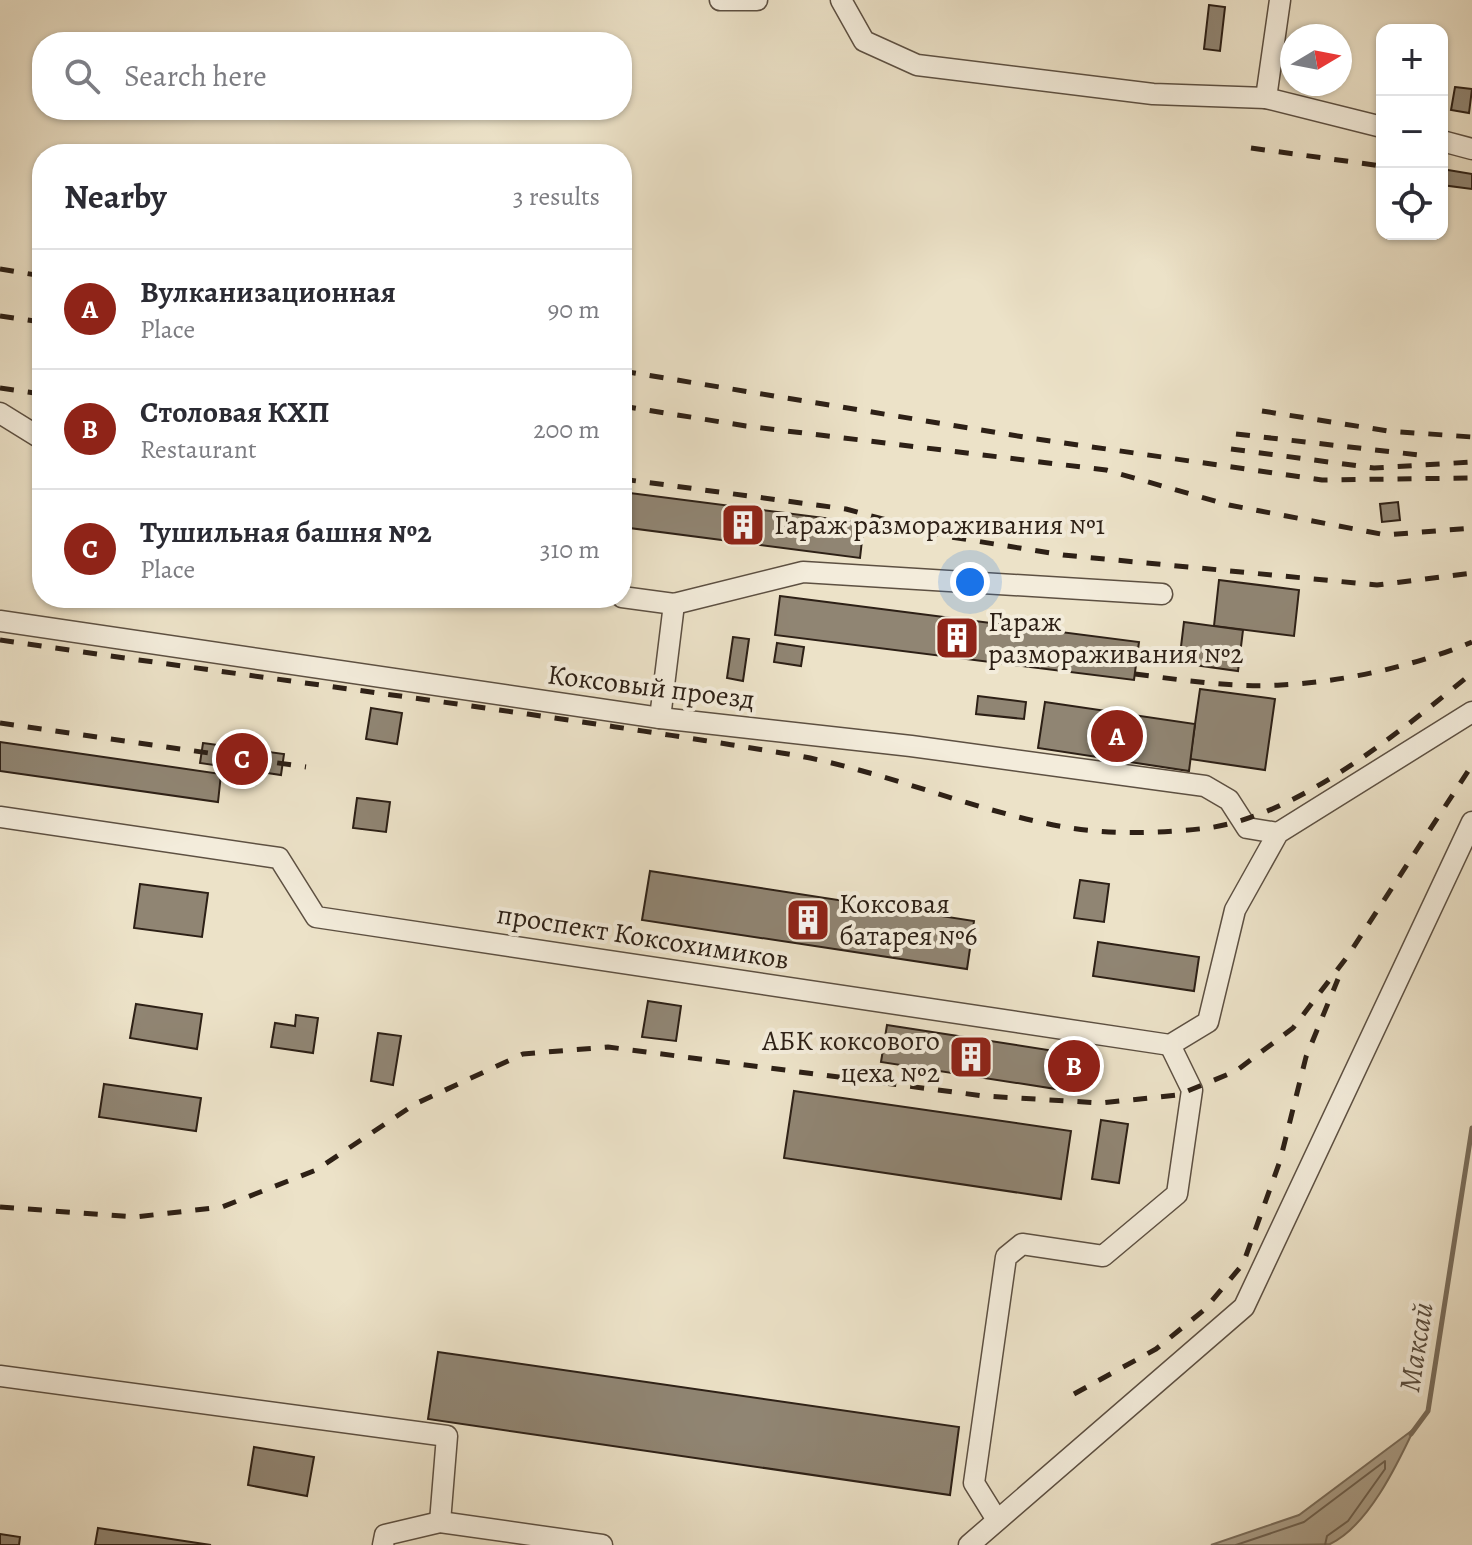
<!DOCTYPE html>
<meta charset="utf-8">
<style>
:root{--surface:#fff;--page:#f7f7f7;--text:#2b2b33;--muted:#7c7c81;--line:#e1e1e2;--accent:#8f2418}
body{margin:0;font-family:Alegreya,serif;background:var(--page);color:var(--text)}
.controls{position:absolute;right:24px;top:24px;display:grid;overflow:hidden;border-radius:16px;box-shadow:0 2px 6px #0004}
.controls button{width:72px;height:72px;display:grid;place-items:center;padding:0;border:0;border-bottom:2px solid var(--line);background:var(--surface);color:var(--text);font:40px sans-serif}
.compass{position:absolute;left:1280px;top:24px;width:72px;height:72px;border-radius:50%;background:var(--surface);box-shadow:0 2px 6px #0004;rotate:80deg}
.you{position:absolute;left:970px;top:582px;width:28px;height:28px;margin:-20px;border:6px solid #fff;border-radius:50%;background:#1a73e8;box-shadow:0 0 0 12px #1a73e833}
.badge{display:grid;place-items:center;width:52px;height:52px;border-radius:50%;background:var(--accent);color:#fff;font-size:26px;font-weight:700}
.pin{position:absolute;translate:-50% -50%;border:4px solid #fff;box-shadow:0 2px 8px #0006}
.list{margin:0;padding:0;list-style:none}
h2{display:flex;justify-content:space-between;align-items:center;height:104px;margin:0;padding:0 32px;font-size:34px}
h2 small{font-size:26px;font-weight:400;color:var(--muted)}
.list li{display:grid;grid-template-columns:52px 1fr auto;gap:24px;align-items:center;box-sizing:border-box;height:120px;padding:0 32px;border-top:2px solid var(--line)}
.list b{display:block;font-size:30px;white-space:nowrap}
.list p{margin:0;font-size:26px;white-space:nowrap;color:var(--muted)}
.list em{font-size:26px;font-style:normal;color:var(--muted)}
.icon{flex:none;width:44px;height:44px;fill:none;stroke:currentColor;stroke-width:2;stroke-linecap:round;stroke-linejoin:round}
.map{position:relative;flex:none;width:1472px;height:1545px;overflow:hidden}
.search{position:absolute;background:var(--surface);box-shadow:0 2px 6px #0004;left:32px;top:32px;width:600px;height:88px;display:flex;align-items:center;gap:20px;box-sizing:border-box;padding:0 28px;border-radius:32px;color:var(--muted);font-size:30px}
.panel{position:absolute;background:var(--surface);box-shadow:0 2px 6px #0004;left:32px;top:144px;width:600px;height:464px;border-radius:32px}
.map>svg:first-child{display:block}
</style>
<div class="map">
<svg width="1472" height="1545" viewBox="0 0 1472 1545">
<rect width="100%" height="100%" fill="#ece2c8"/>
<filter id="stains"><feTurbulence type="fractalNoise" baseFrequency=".0025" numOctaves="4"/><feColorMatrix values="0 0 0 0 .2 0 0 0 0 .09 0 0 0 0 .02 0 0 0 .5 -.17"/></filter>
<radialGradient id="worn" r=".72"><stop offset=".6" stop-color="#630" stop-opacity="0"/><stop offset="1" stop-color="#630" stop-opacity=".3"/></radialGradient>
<path fill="#aba08b" stroke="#796d5c" stroke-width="2" d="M 1414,1429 C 1397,1465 1368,1526 1330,1544 C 1314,1545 1234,1545 1211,1545 L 1299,1515 Z"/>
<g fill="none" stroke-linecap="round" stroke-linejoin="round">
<polyline stroke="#6c6050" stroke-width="2" points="1236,1545 1304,1522 1385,1461 1385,1469 1348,1521 1327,1536 1325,1545"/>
<polyline stroke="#796d5c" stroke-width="5" points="1411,1434 1428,1411 1472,1128"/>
</g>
<g fill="#908573" stroke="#2d2016" stroke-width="2">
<polygon points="1209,5 1225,7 1220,51 1204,49"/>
<polygon points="1455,87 1472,89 1469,113 1451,110"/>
<polygon points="1442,169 1472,174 1472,189 1442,185"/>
<polygon points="622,492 864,523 860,558 622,527"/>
<polygon points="1398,502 1400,520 1382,522 1380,504"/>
<polygon points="1219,580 1299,590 1294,636 1214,626"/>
<polygon points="780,596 1139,642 1134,680 775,635"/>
<polygon points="1184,622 1243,630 1238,671 1179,663"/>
<polygon points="733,637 749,639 743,681 727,678"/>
<polygon points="777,643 804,647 801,666 774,662"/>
<polygon points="1200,689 1275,699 1265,770 1190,759"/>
<polygon points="978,696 1026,702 1024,719 976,714"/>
<polygon points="1045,702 1195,724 1189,771 1038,748"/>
<polygon points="371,708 402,713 397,744 366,739"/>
<polygon points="0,742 221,774 218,802 0,771"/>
<polygon points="203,743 284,754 281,775 200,763"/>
<polygon points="357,798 390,802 386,832 353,828"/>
<polygon points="650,871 974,921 967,969 642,920"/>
<polygon points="1080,880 1109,884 1104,922 1074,918"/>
<polygon points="140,884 208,893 202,937 134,928"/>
<polygon points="1098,942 1199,957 1194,991 1093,976"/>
<polygon points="648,1001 681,1006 676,1041 642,1037"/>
<polygon points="136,1004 202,1014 197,1049 130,1038"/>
<polygon points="296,1015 318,1018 313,1053 271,1047 275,1023 295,1026"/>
<polygon points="887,1025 1061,1052 1056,1089 881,1062"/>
<polygon points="378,1033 401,1036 393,1085 371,1081"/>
<polygon points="1063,1043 1091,1047 1085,1084 1057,1080"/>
<polygon points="104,1084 201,1098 196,1131 99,1117"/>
<polygon points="794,1091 1071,1131 1061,1199 784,1158"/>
<polygon points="1101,1120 1128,1124 1119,1183 1092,1179"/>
<polygon points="438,1352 959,1427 950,1495 428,1419"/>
<polygon points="254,1447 314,1457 307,1496 248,1485"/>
<polygon points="98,1528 211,1545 95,1545"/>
<polygon points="0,1534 20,1537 19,1545 0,1545"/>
</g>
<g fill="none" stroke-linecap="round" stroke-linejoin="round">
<g stroke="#5d5042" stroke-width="23">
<g id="minor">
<polyline points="720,0 757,0"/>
<polyline points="841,0 864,41 917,65 1153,94 1266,98 1382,127"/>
<polyline points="1266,98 1280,0"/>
<polyline points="1442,141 1472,149"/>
<polyline points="0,413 42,439"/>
<polyline points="622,597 674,604 803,572 1162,594"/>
<polyline points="0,621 660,718 911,746 1205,786 1229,800 1247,828 1278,833"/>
<polyline points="660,718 674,604"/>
<polyline points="0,817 279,858 316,917 1170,1045 1208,1022 1235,910 1278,833 1472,712"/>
<polyline points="0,1376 447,1436 440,1522"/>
<polyline points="997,1520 974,1483 1006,1257 1022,1244 1103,1256 1177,1194 1192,1090 1170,1045"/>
<polyline points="383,1545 385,1535 440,1522 602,1545"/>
<polyline points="969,1545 1244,1307 1472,822"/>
</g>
</g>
<use href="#minor" stroke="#f3ecdb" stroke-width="20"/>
<g stroke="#2d2016" stroke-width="5" stroke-dasharray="14 14" stroke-linecap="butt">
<polyline points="1251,148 1382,166"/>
<polyline points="0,269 42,276"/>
<polyline points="0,316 42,322"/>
<polyline points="622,371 1030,438 1322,480 1472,478"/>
<polyline points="0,388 42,394"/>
<polyline points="622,406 746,426 1106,470 1229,505 1386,535 1472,528"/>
<polyline points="1262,411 1388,431 1472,437"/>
<polyline points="1236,434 1428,456"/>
<polyline points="1231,449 1374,468 1472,462"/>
<polyline points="622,479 846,509 945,536 1063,555 1377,585 1472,573"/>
<path d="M 0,640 C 264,679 530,711 794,755 C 885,771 979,813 1070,828 C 1114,835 1164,833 1208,828 C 1300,815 1402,730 1472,673"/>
<path d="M 1135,674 C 1182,680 1233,688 1281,685 C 1343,682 1415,666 1472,642"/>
<polyline points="0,723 306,767"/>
<polyline points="0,1207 135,1217 222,1207 316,1170 415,1104 523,1054 608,1047 984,1096 1101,1103 1178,1095 1236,1071 1293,1028 1347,957 1472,765"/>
<polyline points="1074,1394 1156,1349 1204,1310 1243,1264 1280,1161 1306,1057 1338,979"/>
</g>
</g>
<defs>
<g id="building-square" transform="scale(2.3)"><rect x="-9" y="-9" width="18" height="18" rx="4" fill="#8f2418" stroke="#f3ecdb"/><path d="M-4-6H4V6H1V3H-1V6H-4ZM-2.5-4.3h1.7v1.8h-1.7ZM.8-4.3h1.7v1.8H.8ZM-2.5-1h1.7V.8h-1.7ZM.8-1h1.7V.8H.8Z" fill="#fff"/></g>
</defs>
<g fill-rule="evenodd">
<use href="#building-square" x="743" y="525"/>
<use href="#building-square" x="957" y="638"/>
<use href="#building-square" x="808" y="920"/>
<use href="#building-square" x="971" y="1057"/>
</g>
<g text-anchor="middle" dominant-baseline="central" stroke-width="8" stroke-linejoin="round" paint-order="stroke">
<g font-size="28" fill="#2d2016" stroke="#f3ecdb" text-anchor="start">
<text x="774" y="525">Гараж размораживания №1</text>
<text x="988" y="622">Гараж<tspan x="988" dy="32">размораживания №2</tspan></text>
<text x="839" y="904">Коксовая<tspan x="839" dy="32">батарея №6</tspan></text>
<text x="940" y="1041" text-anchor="end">АБК коксового<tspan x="940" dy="32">цеха №2</tspan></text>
</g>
<g font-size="28" fill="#2d2016" stroke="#f3ecdb">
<text transform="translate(651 687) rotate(7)">Коксовый проезд</text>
<text transform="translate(643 937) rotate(9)">проспект Коксохимиков</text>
</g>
<g font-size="30" font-style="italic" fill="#594d3f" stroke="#f3ecdb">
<text transform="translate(1416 1347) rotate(-81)">Максай</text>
</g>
</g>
<rect width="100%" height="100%" filter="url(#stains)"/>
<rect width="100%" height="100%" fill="url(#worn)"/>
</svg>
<div class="controls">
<button>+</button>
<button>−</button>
<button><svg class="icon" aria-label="locate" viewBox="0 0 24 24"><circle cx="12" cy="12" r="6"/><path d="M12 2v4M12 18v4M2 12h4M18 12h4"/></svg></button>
</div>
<svg class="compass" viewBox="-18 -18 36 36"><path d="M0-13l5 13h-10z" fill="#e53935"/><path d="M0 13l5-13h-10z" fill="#7c7c81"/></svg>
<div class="you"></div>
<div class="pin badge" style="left:1117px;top:736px">A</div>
<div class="pin badge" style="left:1074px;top:1066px">B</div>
<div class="pin badge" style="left:242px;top:759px">C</div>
<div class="search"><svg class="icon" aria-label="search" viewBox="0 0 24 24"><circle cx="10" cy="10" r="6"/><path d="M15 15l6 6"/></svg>Search here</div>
<section class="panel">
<h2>Nearby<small>3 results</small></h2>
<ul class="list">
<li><span class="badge">A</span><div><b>Вулканизационная</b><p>Place</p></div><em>90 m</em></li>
<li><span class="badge">B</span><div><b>Столовая КХП</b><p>Restaurant</p></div><em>200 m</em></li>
<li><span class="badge">C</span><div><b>Тушильная башня №2</b><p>Place</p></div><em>310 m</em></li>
</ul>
</section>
</div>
